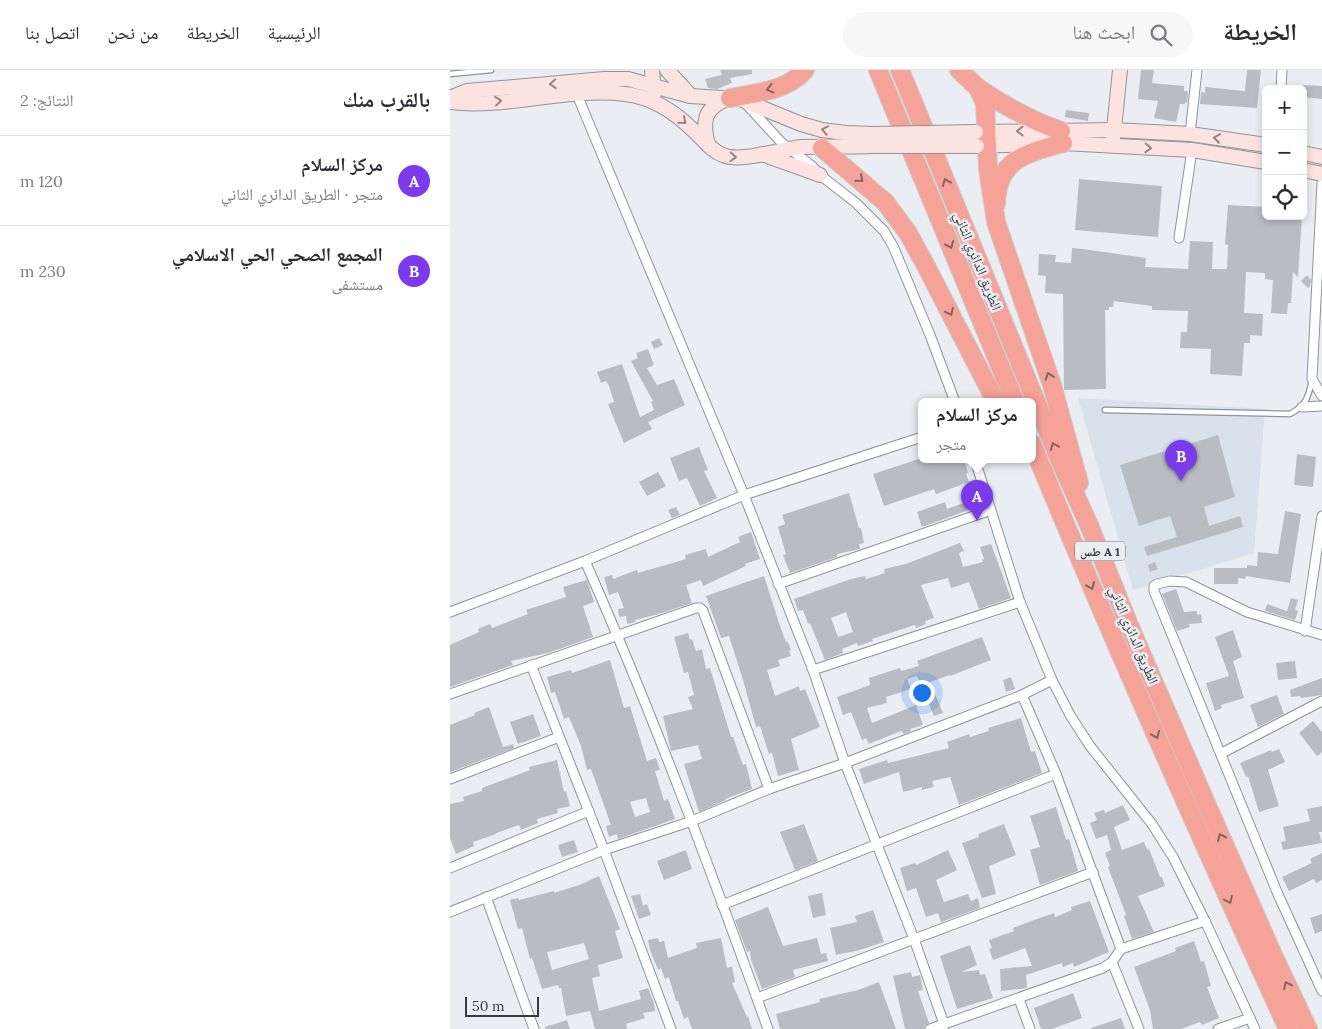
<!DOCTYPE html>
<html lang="ar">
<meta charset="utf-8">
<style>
:root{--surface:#fff;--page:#f7f7f7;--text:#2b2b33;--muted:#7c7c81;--line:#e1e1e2;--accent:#7c3aed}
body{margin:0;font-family:Lora,"Noto Naskh Arabic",serif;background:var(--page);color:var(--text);direction:rtl}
.controls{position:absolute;right:15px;top:15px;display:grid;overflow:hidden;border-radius:8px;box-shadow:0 2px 8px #0003}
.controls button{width:45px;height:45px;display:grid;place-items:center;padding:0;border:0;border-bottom:1px solid var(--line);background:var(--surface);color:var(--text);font:25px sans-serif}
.scale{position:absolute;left:15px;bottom:12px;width:74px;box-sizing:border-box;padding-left:5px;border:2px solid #393a3c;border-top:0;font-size:14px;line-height:18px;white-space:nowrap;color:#393a3c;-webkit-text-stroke:4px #eaeef3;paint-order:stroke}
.you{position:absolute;left:471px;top:622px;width:18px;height:18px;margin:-12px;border:4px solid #fff;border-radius:50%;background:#1a73e8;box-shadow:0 0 0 8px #1a73e833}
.badge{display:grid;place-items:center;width:32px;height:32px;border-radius:50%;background:var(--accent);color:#fff;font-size:16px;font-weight:700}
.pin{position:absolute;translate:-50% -41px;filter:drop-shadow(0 1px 2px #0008)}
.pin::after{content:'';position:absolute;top:26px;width:18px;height:15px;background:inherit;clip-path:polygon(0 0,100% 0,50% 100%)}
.popup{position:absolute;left:468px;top:328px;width:118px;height:65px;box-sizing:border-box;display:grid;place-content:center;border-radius:8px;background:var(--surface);filter:drop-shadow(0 1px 4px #0005);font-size:16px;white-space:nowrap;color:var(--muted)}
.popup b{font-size:19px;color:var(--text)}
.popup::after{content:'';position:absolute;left:50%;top:100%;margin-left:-10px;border:10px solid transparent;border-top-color:var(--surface)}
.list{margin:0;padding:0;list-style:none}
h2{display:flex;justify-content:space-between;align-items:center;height:65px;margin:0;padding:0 20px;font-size:21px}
h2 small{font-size:16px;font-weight:400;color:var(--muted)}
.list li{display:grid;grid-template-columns:32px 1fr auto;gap:15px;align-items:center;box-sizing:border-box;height:90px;padding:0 20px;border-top:1px solid var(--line)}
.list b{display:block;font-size:19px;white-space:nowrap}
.list p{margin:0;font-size:16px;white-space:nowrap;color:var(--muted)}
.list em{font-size:16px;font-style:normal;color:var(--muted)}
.icon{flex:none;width:28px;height:28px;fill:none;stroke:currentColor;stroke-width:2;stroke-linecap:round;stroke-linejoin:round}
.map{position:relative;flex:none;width:872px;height:959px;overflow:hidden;direction:ltr}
header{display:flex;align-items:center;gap:30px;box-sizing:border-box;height:70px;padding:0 25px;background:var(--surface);border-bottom:1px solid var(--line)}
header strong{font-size:24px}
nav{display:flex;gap:28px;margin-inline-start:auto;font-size:18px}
.search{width:350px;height:45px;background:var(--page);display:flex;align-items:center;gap:12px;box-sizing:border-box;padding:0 18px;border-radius:28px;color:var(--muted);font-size:19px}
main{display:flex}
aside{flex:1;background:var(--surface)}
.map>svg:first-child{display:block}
</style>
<header>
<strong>الخريطة</strong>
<div class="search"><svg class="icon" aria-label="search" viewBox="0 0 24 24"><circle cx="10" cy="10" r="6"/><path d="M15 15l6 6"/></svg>ابحث هنا</div>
<nav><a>الرئيسية</a><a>الخريطة</a><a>من نحن</a><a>اتصل بنا</a></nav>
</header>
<main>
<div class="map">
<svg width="872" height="959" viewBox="0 0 872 959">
<rect width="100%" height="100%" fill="#eaeef3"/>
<polygon fill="#d9e1ec" points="628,328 815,339 804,483 683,520"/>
<g fill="#b9bdc2" fill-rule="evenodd">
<polygon points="270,0 302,0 302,4 280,8 282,13 267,19 258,18 255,9 272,5"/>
<polygon points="691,0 704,0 702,13 734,16 734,21 738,21 737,33 735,32 735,34 730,34 726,52 704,48 708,31 688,29"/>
<polygon points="797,0 811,0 807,38 750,34 751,22 755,23 755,17 795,21"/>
<polygon points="853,15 872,16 872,29 853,27"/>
<polygon points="616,40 639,43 638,51 615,47"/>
<polygon points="629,109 712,116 708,167 625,160"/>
<polygon points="778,135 816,137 816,146 852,146 848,207 843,202 841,233 838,233 837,244 821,243 823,210 815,209 815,203 796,202 794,243 813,244 812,266 800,265 800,273 794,273 792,306 760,304 761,279 730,278 731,262 737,262 738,241 702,240 702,236 664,231 663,237 659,237 659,240 655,240 656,319 614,320 613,224 595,223 596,206 588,205 589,184 606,185 605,192 621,193 622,178 633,179 696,188 695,197 738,199 740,171 763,172 762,199 777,199 778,175 775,174"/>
<polygon points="857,205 861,210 860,216 858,218 851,211"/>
<polygon points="209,268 213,275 204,279 201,272"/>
<polygon points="198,279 204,295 197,298 207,315 224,309 235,335 198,352 202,359 174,373 158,334 164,332 159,316 156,311 151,313 147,302 172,294 190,347 204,340 201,332 203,331 181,291 188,288 186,283"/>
<polygon points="768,365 785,427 754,437 759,456 790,446 793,457 697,486 694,477 727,467 720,446 689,456 670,395"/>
<polygon points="249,377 258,400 254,401 267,428 250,436 237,408 229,411 220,388"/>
<polygon points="847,384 866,387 863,417 844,415"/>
<polygon points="472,388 472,390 514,390 518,403 516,404 519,412 486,424 484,419 434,436 423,404"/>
<polygon points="208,402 216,416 197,426 189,412"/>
<polygon points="399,423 409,458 411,458 414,473 409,474 410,479 387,484 387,487 340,503 333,485 336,484 328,457 335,454 332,445"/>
<polygon points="524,429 527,437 472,457 467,442 495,432 497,439"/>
<polygon points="226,437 230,445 222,448 218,440"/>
<polygon points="835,441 851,444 840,513 796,506 795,509 788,508 788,514 764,514 764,498 797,498 797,495 807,496 808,482 828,484"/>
<polygon points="301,462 310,489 295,494 296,496 253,516 251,510 236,515 242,533 212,543 185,550 185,552 177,554 176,546 169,547 168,539 174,538 168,522 159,525 154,507 162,505 163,509 187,500 188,503 236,489 235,485 256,479 258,487 290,472 288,467"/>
<path d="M 510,473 L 514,481 L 509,483 L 513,497 L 533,492 L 532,490 L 534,489 L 530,477 L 541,474 L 561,528 L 529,539 L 519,512 L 501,518 L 498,508 L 471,515 L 484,548 L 475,551 L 476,554 L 466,558 L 465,555 L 422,569 L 423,571 L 408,576 L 407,573 L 392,579 L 393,583 L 375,590 L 360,553 L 358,554 L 353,540 L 348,541 L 344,529 L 401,509 L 415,506 L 416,509 L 435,503 L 434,499 L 456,494 ZM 396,542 L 403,562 L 388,567 L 381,548 Z"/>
<polygon points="705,492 708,499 700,502 698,495"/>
<polygon points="314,506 330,556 336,572 338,572 341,580 339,581 341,586 328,590 330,596 317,600 325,626 349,616 350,621 355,619 370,657 341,669 349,700 328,706 322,683 319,684 310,656 306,657 293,610 279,566 271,568 256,526"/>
<polygon points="137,510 144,532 133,536 143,567 98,583 61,591 63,595 0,617 0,575 29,562 28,559 40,554 42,558 78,544 76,540 116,527 113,517"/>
<polygon points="726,519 734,542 747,541 747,545 751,544 752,553 739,554 740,557 727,561 712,524"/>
<polygon points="841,528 848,530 845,540 848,541 845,550 815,541 817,534 837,541"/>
<polygon points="783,560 792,587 783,591 794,628 771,635 772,638 765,641 756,613 779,606 765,567"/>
<polygon points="238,563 240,570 242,569 246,581 252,579 256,599 260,598 281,667 283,667 293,695 296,694 302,719 275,729 276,730 249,742 234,694 252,689 248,675 221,681 213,646 243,639 238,627 244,625 238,602 234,603 224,567"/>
<polygon points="532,567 541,590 500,606 500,605 480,612 493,643 484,646 467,606 457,609 461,619 436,627 437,633 417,638 422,653 466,635 473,655 460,659 461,661 454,664 451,661 419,674 416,668 412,670 401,642 393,645 387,627 420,615 419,608 450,598 451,601 469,596 467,591"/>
<path d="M 160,590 L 174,638 L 180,636 L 197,691 L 206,688 L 210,700 L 205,701 L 214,731 L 218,729 L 225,749 L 168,769 L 167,764 L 159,767 L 156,756 L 161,755 L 141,699 L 137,700 L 131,676 L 119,647 L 114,649 L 105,622 L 101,623 L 97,607 L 121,600 L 122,603 ZM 196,728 L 200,742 L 185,747 L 180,732 Z"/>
<polygon points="845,591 847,608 828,610 826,593"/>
<polygon points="561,607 565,619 556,622 553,610"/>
<polygon points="872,608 872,625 851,628 850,626 841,627 840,620"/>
<polygon points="827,625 834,644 808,657 800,635"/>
<polygon points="39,637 53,677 63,674 64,678 0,702 0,655 25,645 24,643"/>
<polygon points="83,644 91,666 68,674 60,652"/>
<polygon points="571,648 581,682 585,681 592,703 509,735 500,707 482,711 484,717 472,720 472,717 453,722 449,702 414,714 409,699 437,690 438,693 499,678 497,672 519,664 520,667 539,661 538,658"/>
<polygon points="863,651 872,662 872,682 867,686 849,663"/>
<polygon points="829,679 835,692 818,700 829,736 809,742 798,706 796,707 790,693 821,680 822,682"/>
<polygon points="107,690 114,722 116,721 120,736 107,739 108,743 87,749 88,753 71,760 69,755 46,763 46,764 23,772 24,776 6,784 0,768 0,734 14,731 13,727 32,721 32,718 80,700 79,697"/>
<polygon points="673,735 680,750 664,757 672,780 694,772 697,780 699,779 710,807 712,807 715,816 688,826 704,862 682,869 674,846 676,845 658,797 660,796 655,783 661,780 657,765 646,769 640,753 647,750 644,743 654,740 655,743"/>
<polygon points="872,736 872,762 869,762 872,773 833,780 831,772 836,771 833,757 860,751 857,739"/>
<polygon points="606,737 616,770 619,769 628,801 590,815 580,780 590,777 580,746"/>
<polygon points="354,754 368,791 345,800 330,762"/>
<polygon points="554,754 566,785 539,796 546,824 532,828 512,773 529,767 528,764"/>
<polygon points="124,770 128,782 112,787 108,775"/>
<polygon points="236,780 242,799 214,810 207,791"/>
<polygon points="498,780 507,800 486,810 494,832 518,824 521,831 528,828 530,838 491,852 488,843 476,847 466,818 457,821 450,798 465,793 466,795"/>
<polygon points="872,783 872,810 866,813 864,809 839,821 832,807 862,793 860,789"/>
<path d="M 149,806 L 170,859 L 165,861 L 173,888 L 148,895 L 150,906 L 142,908 L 149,941 L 191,929 L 189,921 L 198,918 L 204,933 L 205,941 L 193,943 L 195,948 L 176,954 L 177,959 L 145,959 L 140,941 L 116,946 L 111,918 L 109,918 L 108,915 L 92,919 L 82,888 L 80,889 L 72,858 L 68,859 L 60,830 L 68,828 L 69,830 L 104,821 L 104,823 L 132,814 ZM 134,873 L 139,889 L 102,900 L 97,882 Z"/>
<polygon points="372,823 376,845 363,848 358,826"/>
<polygon points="190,824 193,836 197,834 201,845 189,849 181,826"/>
<polygon points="640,831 659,882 624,897 623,893 613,897 612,893 576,905 577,918 551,921 550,899 582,896 575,878 543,890 539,879 542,878 539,870 564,861 563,858 584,850 604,843 605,847 622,840 621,837"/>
<polygon points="318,837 333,876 367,868 371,884 376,883 378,891 343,900 345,907 312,919 301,890 300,881 297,882 285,850"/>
<polygon points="423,840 434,872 410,880 386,885 380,858 407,852 405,846"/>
<polygon points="872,844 872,861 865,864 860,848"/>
<polygon points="208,868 209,872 214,871 218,888 247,878 246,873 271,868 277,898 282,896 285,912 282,913 297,947 298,946 302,959 242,959 238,947 234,949 228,931 226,931 219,907 215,909 211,898 208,900 200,880 198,870"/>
<polygon points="744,871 751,892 754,891 761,916 757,917 769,948 752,955 750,952 731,959 703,959 700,940 684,897 726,881 725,878"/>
<polygon points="520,875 527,895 511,902 529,900 530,905 535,904 543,928 507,939 490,886"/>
<polygon points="461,902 462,907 470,905 473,920 468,921 479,953 475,955 474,959 455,959 443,906"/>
<polygon points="429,912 446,959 330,959 326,944 370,932 369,929 408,920"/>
<polygon points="623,923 632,948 602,959 591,959 584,938"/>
<polygon points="671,948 675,959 641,959 641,958"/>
<polygon points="117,950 120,959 95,959 95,957"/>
</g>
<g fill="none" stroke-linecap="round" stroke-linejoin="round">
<g stroke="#909398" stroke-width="7">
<g id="lane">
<polyline points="0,4 41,0"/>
<path d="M 655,340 L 840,344 C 856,335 858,329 862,310"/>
</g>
</g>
<g stroke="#909398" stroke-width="11">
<g id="street">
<polyline points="831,19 832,0"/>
<polyline points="125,20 294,425 363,600 395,693 464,869 494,954 493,959"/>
<polyline points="297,35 331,72 362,96 370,105 406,133 434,161 443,176 480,265 505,332"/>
<polyline points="740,64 747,0"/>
<polyline points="872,113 862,309 872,326"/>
<polyline points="729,168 742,80"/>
<polyline points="852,337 872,336"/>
<polyline points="525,390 570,532 602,610 620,645 640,676 702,754 723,787 755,851 805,959"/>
<path d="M 135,491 C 203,644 261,801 318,959"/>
<polyline points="328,514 541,440"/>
<polyline points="0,542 135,491 294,425 472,367"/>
<polyline points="855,561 872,446"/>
<polyline points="872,565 797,542 736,512 720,511 707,514 704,516 704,521 827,822 872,921"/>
<polyline points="81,595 154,780 221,959"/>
<polyline points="363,600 570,532"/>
<polyline points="0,624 246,538 250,538 253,541 319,719"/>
<polyline points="572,625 606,704 671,879"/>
<polyline points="772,683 872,631"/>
<polyline points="0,709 109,667"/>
<polyline points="0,798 139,741"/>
<polyline points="36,827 84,959"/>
<polyline points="272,835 606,704"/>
<polyline points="0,842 154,780 242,751 319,719 395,693 572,625 602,610"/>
<polyline points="662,892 689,959"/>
<polyline points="307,928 643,802"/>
<polyline points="569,929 580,959"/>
<polyline points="480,959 653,898 662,892 671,879 755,851"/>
<polyline points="768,959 800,948"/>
</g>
</g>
<g stroke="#909398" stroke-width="16">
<g id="secondary">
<polyline points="202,0 204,24"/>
<polyline points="217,0 240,25"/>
<polyline points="0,28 17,21 154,9 178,9 240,26 290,29 351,54 372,60 396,63 423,64"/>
<path d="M 0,32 C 56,39 118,17 175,24 C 202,27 225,42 244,61 C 253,69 261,81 273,85 C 290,93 331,79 351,77 C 375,76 400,77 424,76"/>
<polyline points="527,62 664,60 740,64 816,75"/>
<polyline points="663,69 670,0"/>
<path d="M 258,74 C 252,52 254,38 277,29"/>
<polyline points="528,76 613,73 742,80 816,92"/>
<polyline points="853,83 872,87"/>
<polyline points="312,84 370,105"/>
<polyline points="853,100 872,104"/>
</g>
</g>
<g stroke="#ccc" stroke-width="20">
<g id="highway">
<polyline points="428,0 565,332"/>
<polyline points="450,0 612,395 639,455 679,555 756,733 824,887 858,959"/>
<polyline points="509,0 528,18 535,33 538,99 546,152 602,315 629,413"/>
<path d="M 528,18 C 556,37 580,50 611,61"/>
<path d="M 280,28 C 306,23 337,21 355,0"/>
<polyline points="372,78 435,132 458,163 475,194 546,332"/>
<path d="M 546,134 C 547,89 577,83 613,73"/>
<path d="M 582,374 C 663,571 749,765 838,959"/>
</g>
</g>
<use href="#lane" stroke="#fff" stroke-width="4.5"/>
<use href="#street" stroke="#fff" stroke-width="9"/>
<use href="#secondary" stroke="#fce3e0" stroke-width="14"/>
<use href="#highway" stroke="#f5a399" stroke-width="18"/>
<g stroke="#909398" stroke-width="16" stroke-linecap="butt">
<g id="secondary-bridge">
<polyline points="423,64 526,62"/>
<polyline points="424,76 527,76"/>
</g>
</g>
<use href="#secondary-bridge" stroke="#fce3e0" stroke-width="14"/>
</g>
<defs><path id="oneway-chevron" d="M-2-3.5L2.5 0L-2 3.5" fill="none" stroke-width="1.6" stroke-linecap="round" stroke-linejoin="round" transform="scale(1.25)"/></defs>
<g stroke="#918686">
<use href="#oneway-chevron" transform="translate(103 14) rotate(175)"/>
<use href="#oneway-chevron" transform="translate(48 31) rotate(-6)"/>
<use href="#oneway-chevron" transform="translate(233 51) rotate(40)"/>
<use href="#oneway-chevron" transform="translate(375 60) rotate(-169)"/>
<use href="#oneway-chevron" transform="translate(570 61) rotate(180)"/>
<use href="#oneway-chevron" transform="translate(767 68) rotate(-172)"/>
<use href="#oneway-chevron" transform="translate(698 78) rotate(3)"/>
<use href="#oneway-chevron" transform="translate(283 87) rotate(3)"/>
</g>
<g stroke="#846461">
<use href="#oneway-chevron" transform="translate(320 19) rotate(167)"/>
<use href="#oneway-chevron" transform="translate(410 109) rotate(41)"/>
<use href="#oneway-chevron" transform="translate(496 112) rotate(-112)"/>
<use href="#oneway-chevron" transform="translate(500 175) rotate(68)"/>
<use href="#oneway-chevron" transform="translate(500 242) rotate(63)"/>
<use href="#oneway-chevron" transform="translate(599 306) rotate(-109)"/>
<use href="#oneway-chevron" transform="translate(604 376) rotate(-112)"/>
<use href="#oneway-chevron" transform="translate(641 516) rotate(67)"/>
<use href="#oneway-chevron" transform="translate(706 665) rotate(67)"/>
<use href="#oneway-chevron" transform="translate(771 767) rotate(-114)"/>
<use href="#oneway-chevron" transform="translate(779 830) rotate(65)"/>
<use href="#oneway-chevron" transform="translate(837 915) rotate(-116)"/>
</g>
<g text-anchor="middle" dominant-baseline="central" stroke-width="5" stroke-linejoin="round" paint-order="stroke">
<rect fill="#eaeef3" stroke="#6e7073" stroke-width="1" x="625" y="471.5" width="50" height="19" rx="4"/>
<g font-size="12" font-weight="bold" fill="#393a3c">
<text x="650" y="481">طس A 1</text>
</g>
<g font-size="14" fill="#393a3c" stroke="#eaeef3">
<text transform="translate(528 191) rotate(68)">الطريق الدائري الثاني</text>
<text transform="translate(684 565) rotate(67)">الطريق الدائري الثاني</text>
</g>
</g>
</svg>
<div class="controls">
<button>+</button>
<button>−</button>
<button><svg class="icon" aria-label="locate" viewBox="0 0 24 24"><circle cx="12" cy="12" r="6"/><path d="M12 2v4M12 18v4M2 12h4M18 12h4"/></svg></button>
</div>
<div class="scale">50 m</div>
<div class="you"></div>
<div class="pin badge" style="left:527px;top:451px">A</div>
<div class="popup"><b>مركز السلام</b>متجر</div>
<div class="pin badge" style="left:731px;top:411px">B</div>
</div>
<aside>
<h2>بالقرب منك<small>النتائج: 2</small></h2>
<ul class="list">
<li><span class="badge">A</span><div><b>مركز السلام</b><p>متجر · الطريق الدائري الثاني</p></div><em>120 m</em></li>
<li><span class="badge">B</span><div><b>المجمع الصحي الحي الاسلامي</b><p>مستشفى</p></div><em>230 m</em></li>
</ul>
</aside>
</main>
